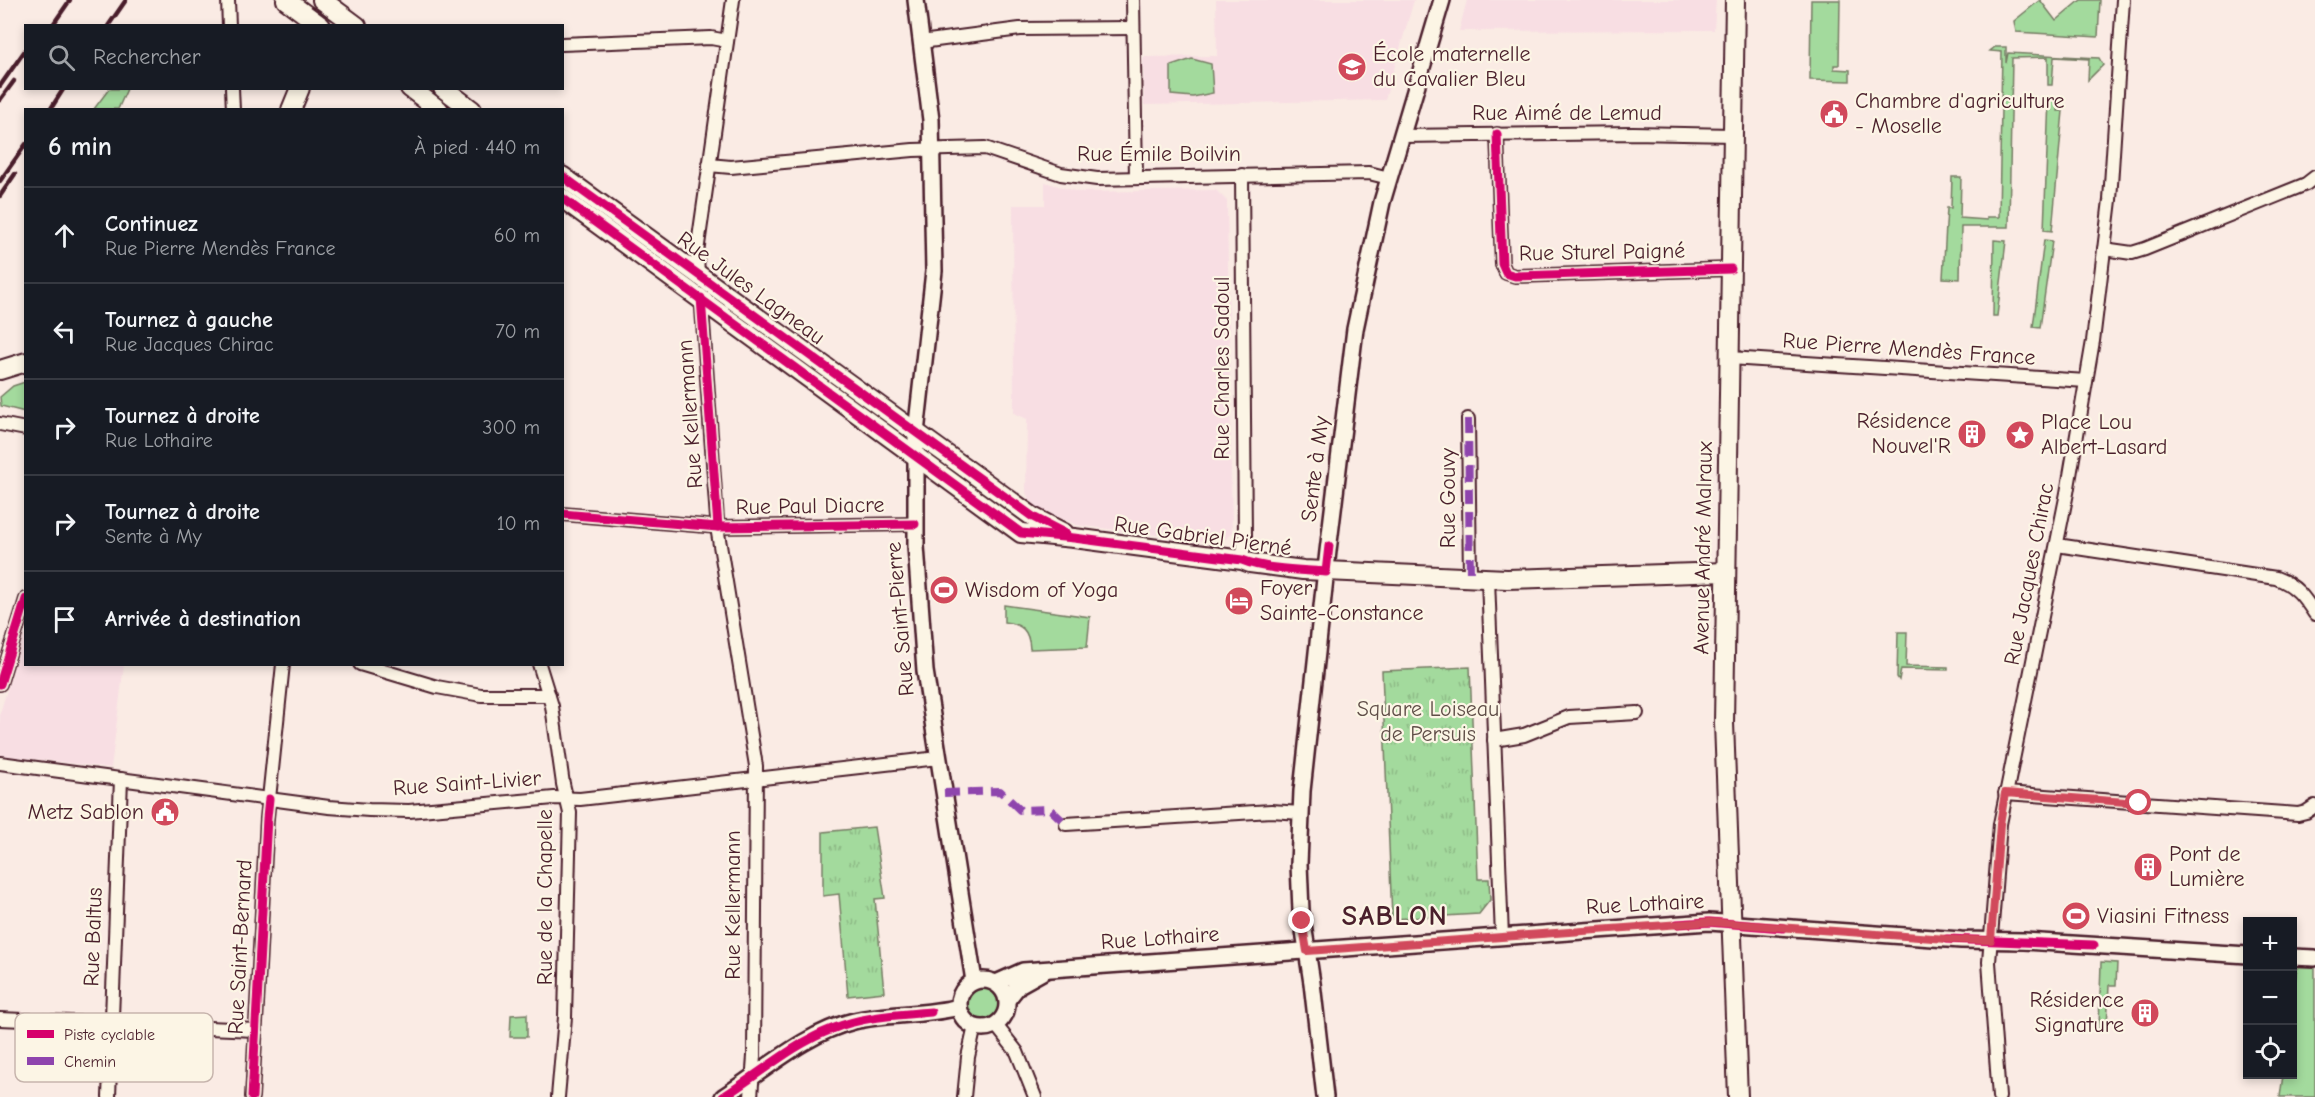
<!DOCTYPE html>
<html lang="fr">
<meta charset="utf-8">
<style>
:root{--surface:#171b24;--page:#242831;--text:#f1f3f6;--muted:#9ea1a6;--line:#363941}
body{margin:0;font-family:"Comic Neue",sans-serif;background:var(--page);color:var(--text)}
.controls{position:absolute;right:18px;bottom:18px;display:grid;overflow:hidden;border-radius:0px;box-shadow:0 3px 9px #0003}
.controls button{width:54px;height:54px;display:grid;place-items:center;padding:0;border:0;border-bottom:2px solid var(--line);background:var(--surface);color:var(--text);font:30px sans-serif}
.stop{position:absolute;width:18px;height:18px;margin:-14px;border:4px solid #d1495b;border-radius:50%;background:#fff}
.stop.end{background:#d1495b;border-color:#fff;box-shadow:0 2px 6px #0008}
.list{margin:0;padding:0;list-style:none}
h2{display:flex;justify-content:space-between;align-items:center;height:78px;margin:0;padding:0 24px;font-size:26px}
h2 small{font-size:20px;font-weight:400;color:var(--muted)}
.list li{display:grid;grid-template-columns:39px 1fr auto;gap:18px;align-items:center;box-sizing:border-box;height:96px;padding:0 24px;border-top:2px solid var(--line)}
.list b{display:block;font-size:22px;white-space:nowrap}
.list p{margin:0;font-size:20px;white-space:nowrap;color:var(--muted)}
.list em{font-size:20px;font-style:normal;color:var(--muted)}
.icon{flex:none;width:33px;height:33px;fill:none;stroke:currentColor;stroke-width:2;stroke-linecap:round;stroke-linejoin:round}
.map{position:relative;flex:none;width:2315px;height:1097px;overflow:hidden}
.search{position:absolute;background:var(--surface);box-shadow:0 3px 9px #0003;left:24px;top:24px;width:540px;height:66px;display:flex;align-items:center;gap:15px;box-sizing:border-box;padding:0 21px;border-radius:0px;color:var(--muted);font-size:22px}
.panel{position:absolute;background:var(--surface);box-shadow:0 3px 9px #0003;left:24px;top:108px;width:540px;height:558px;border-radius:0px}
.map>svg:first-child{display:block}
</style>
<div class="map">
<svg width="2315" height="1097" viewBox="0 0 2315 1097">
<defs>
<pattern id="park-tufts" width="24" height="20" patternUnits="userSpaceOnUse" patternTransform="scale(1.5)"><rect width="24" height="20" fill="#a3da9d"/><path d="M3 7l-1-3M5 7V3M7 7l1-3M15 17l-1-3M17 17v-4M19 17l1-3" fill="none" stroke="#8ebb87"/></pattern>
</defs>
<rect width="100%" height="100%" fill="#faebe4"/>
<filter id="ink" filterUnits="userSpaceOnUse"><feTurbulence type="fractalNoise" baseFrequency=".0167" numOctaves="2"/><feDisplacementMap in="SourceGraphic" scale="12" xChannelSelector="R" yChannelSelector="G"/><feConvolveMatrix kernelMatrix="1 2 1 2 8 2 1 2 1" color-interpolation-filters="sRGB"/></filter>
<g filter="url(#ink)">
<g fill="#f8dee3">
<polygon points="1216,0 1414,0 1385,100 1144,105 1143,57 1217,56"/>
<polygon points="1467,0 1716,0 1714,30 1459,31"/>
<polygon points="1045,182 1078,192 1216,190 1227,201 1232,533 1221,543 1077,525 1036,508 1031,502 1026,493 1027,419 1014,413 1013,205 1045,205"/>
<polygon points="25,632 26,664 124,665 111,768 0,755 0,713"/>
</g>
<g fill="#a3da9d" stroke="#767c64" stroke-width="1.5">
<polygon points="1811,0 1840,0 1839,65 1834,65 1834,69 1850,70 1850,81 1810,80"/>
<polygon points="2040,0 2056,21 2081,0 2100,0 2098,37 2016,32 2014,21"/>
<polygon points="1995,47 2006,47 2006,63 2008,53 2099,58 2103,65 2088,80 2089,59 2054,57 2052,85 2048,85 2048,57 2012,58 2009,227 1961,227 1960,279 1943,278 1947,208 1951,208 1952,177 1961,177 1960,218 1987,220 1987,217 1999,217 2002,52 1990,51"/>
<polygon points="1192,59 1211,64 1213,93 1193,97 1171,95 1171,66"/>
<polygon points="109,89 127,89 118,109 94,109"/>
<polygon points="2049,98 2059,98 2058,111 2063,111 2052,231 2044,230"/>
<polygon points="1994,240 2006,241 1997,316 1993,316"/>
<polygon points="2044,240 2052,241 2040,328 2033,327"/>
<polygon points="25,382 25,412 1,406 0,397 13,386"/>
<path d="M 1004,605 L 1090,617 L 1087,647 L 1030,649 C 1029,630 1022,624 1004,622 Z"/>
<polygon points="1898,632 1907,632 1906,666 1948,667 1948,670 1901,669 1899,680 1897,677"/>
<polygon points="2299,956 2315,957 2315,1097 2280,1097 2283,1075 2292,1074 2292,1003"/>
<polygon points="2101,962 2117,963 2116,985 2109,985 2107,1028 2099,1028"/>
<circle cx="982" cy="1004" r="16"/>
<polygon points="527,1014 527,1037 510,1037 511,1015"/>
</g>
<g fill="url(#park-tufts)" stroke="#767c64" stroke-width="1.5">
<polygon points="1470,667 1478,879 1489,879 1490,900 1479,914 1392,919 1382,671"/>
<polygon points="874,827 885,898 875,899 884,992 848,996 839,894 823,896 823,832"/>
</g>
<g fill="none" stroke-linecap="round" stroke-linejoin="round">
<g stroke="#4a1f2b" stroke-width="16">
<g id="minor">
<polyline points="228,0 229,26"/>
<polyline points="1133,0 1136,177"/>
<polyline points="921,42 1020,29 1133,28"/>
<polyline points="562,44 711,38 727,41"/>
<polyline points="232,88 233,110"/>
<polyline points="1497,134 1502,264 1506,273 1515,276 1731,269"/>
<polyline points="1401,136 1633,133 1733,135"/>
<polyline points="709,165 731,167 913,150 985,148 1061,174 1097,179 1369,173 1389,178"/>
<polyline points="1242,175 1245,537 1242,560"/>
<polyline points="2104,249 2132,253 2145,249 2306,184 2315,177"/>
<polyline points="698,278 697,252 733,0"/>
<polyline points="701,295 718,533 756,766 754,1056 751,1097"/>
<polyline points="1730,358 2086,381"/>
<polyline points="1468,419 1470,578"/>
<polyline points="0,424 26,429"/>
<polyline points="562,514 718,527 915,524"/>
<path d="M 2057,545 L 2276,578 C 2296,585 2304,597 2315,614"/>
<polyline points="1488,579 1502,937"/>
<polyline points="360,664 437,687 481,695 549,695"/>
<polyline points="539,664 552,706 563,784 570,813 565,1017 558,1097"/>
<polyline points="0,684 26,599"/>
<polyline points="1494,740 1524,735 1569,717 1637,713"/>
<polyline points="0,763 329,807 369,810 409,811 554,798 580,799 938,758"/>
<polyline points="2005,793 2298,814 2306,812 2315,806"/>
<polyline points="1066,824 1271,811 1301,813"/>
<polyline points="0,1019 255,1030"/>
<polyline points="995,1024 1017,1052 1035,1097"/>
<polyline points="109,1097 121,779"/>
<polyline points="252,1097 267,818 283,664"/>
<polyline points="964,1097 968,1057 975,1026"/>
<polyline points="1999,1097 1989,962 2000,824 2067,493 2093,341 2110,200 2123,0"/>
</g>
</g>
<g stroke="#4a1f2b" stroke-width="20">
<g id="tertiary">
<polyline points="916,0 931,120 934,271 916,433 916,546 925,671 974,981"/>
<polyline points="2292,957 2315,958"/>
<circle cx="983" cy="1004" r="24"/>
<polyline points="996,983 1023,971 1709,922 1961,940 2024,941 2248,955"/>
<polyline points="1007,1000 1019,985 1044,971"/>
<path d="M 723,1097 C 764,1071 805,1033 854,1021 C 888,1013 924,1016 959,1007"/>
<polyline points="1325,1097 1312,983 1301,911 1299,864 1302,791 1328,551 1355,329 1382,202 1442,0"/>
</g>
</g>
<g stroke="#4a1f2b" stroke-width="22">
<g id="secondary">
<polyline points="286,0 321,26"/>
<polyline points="322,0 357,26"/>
<polyline points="1735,0 1724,723 1738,1097"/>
<polyline points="410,88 439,110"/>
<polyline points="443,88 472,110"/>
<polyline points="291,110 300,88"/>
<polyline points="562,176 1033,517 1064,533"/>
<polyline points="562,198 1021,533 1074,538 1242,560 1250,563 1303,570 1507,579 1726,572"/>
<polyline points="0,370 26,362"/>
</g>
</g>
<use href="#minor" stroke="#fcf5e5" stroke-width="12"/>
<use href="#tertiary" stroke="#fcf5e5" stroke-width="15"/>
<use href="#secondary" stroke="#fcf5e5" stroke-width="18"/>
<g stroke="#4a1f2b" stroke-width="4.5">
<polyline points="52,26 70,0"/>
<polyline points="108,26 126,0"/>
<polyline points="0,86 26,49"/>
<polyline points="0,100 14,81"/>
<polyline points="50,110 64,88"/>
<polyline points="0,181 26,144"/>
<polyline points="0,196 15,174"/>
</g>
<g stroke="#8e44ad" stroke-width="8" stroke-dasharray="15 8" stroke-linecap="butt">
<polyline points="1468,419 1470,578"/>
<polyline points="944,793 1000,791 1020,810 1050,809 1066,824"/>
</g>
<g stroke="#fcf5e5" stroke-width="13">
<g id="cycleway">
<polyline points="1497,134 1502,264 1506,273 1515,276 1731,269"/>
<polyline points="562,176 1033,517 1066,534"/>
<path d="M 562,198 L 1021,533 L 1074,538 L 1242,560 C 1267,570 1299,570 1326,572 L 1329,546"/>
<polyline points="701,298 718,527"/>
<polyline points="562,514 718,527 915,524"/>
<polyline points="0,684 26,599"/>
<polyline points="1677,924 1709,922 1783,928"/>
<polyline points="1947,939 2094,945"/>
<polyline points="252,1097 267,818 269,799"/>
<path d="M 723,1097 C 758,1075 793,1044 832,1029 C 863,1016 898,1015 931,1012"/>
</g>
</g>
<use href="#cycleway" stroke="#d6006c" stroke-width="9"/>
</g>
</g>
<g fill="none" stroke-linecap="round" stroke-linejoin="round" filter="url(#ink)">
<polyline stroke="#d1495b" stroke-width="8" points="1302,921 1307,951 1709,922 1961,940 1991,940 2000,824 2005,793 2139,803"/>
</g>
<defs>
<g id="school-disc" transform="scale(1.5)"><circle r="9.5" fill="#d1495b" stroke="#fcf5e5"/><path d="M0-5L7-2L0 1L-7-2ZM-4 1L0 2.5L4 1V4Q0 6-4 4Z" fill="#fff"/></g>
<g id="civic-disc" transform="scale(1.5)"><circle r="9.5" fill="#d1495b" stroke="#fcf5e5"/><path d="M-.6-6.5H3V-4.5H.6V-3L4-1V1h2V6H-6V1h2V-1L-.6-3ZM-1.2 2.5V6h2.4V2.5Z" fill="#fff"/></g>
<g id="building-disc" transform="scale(1.5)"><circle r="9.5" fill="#d1495b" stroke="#fcf5e5"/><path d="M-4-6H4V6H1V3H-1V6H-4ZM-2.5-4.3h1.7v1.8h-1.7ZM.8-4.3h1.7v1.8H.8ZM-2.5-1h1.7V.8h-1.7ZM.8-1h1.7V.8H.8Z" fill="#fff"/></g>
<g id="sight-disc" transform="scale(1.5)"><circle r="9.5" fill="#d1495b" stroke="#fcf5e5"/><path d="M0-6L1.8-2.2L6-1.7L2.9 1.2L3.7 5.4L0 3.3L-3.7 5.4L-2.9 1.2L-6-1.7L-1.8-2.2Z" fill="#fff"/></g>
<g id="stadium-disc" transform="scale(1.5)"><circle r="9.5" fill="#d1495b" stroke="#fcf5e5"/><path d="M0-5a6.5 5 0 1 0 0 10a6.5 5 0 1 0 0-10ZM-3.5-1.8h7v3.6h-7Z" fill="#fff"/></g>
<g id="hotel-disc" transform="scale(1.5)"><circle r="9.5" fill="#d1495b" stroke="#fcf5e5"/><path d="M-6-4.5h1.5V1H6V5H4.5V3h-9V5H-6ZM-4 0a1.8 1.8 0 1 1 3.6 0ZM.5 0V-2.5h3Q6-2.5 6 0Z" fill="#fff"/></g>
</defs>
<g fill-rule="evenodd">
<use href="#school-disc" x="1352" y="67"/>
<use href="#civic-disc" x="1834" y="114"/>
<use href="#building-disc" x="1972" y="434"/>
<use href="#sight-disc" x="2020" y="435"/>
<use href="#stadium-disc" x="944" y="590"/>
<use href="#hotel-disc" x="1239" y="601"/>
<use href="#civic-disc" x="165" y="812"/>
<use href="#building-disc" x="2148" y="867"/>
<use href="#stadium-disc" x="2076" y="916"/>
<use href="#building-disc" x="2145" y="1013"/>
</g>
<g text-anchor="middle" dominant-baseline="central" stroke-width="4.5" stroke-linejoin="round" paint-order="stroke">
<g font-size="22" fill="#4a1f2b" stroke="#fcf5e5" text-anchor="start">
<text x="1373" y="54">École maternelle<tspan x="1373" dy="25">du Cavalier Bleu</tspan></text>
<text x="1855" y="101">Chambre d'agriculture<tspan x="1855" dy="25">- Moselle</tspan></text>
<text x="1951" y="421" text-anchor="end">Résidence<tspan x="1951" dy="25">Nouvel'R</tspan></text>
<text x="2041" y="422">Place Lou<tspan x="2041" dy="25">Albert-Lasard</tspan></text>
<text x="1260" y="588">Foyer<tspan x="1260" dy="25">Sainte-Constance</tspan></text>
<text x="965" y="590">Wisdom of Yoga</text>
<text x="144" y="812" text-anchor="end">Metz Sablon</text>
<text x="2169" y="854">Pont de<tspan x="2169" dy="25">Lumière</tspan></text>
<text x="2097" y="916">Viasini Fitness</text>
<text x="2124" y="1000" text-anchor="end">Résidence<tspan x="2124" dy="25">Signature</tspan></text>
</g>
<g font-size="22" fill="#4a1f2b" stroke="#fcf5e5">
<text x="1567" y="113">Rue Aimé de Lemud</text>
<text x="1159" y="154">Rue Émile Boilvin</text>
<text transform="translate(1602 252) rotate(-1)">Rue Sturel Paigné</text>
<text transform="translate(751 288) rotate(36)">Rue Jules Lagneau</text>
<text transform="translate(1909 349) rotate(4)">Rue Pierre Mendès France</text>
<text transform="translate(1222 368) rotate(-90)">Rue Charles Sadoul</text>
<text transform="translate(690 414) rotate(-94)">Rue Kellermann</text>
<text transform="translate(1315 469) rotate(-83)">Sente à My</text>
<text transform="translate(1448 498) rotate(-90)">Rue Gouvy</text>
<text transform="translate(810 506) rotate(-1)">Rue Paul Diacre</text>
<text transform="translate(1203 536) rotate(8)">Rue Gabriel Pierné</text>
<text transform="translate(1703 548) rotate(-89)">Avenue André Malraux</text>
<text transform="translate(2029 574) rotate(-79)">Rue Jacques Chirac</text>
<text transform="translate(900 619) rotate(-95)">Rue Saint-Pierre</text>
<text transform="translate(467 783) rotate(-4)">Rue Saint-Livier</text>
<text transform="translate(545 897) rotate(-90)">Rue de la Chapelle</text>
<text transform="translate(1645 904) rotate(-3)">Rue Lothaire</text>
<text transform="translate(733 905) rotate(-90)">Rue Kellermann</text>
<text transform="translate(93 937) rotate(-88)">Rue Baltus</text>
<text transform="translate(1160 938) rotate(-4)">Rue Lothaire</text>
<text transform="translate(240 947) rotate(-87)">Rue Saint-Bernard</text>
</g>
<g font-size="22" fill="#604e48" stroke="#fcf5e5">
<text x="1428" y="709">Square Loiseau<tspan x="1428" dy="25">de Persuis</tspan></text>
</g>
<g font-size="28" font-weight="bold" letter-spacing="1.5" fill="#4a1f2b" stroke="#fcf5e5">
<text x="1395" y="916">SABLON</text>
</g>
</g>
<rect x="15" y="1013" width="198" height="69" rx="9" fill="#fcf5e5" stroke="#c7b5ad" stroke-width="1.5"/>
<rect x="27" y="1030" width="27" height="8" fill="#d6006c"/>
<rect x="27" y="1057" width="27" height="8" fill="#8e44ad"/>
<g font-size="16" fill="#4a1f2b">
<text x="64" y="1040">Piste cyclable</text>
<text x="64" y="1067">Chemin</text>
</g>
</svg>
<div class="controls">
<button>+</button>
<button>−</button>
<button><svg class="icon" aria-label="locate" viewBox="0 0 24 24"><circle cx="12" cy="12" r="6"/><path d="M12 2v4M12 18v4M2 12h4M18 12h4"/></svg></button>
</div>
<div class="stop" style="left:2139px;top:803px"></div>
<div class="stop end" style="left:1302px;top:921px"></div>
<div class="search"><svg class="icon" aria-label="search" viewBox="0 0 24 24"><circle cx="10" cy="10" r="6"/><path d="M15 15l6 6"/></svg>Rechercher</div>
<section class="panel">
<h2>6 min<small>À pied · 440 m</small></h2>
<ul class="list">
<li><svg class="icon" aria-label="ahead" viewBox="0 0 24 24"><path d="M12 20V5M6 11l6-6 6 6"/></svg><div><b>Continuez</b><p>Rue Pierre Mendès France</p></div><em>60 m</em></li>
<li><svg class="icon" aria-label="left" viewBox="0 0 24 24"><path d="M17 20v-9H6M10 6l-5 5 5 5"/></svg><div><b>Tournez à gauche</b><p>Rue Jacques Chirac</p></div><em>70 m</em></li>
<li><svg class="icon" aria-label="right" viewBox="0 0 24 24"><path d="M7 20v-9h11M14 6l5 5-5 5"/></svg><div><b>Tournez à droite</b><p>Rue Lothaire</p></div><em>300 m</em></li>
<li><svg class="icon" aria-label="right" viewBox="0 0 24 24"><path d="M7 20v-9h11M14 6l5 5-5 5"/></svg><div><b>Tournez à droite</b><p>Sente à My</p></div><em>10 m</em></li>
<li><svg class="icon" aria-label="arrive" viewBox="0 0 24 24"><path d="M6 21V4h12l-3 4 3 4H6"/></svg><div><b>Arrivée à destination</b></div></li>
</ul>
</section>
</div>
